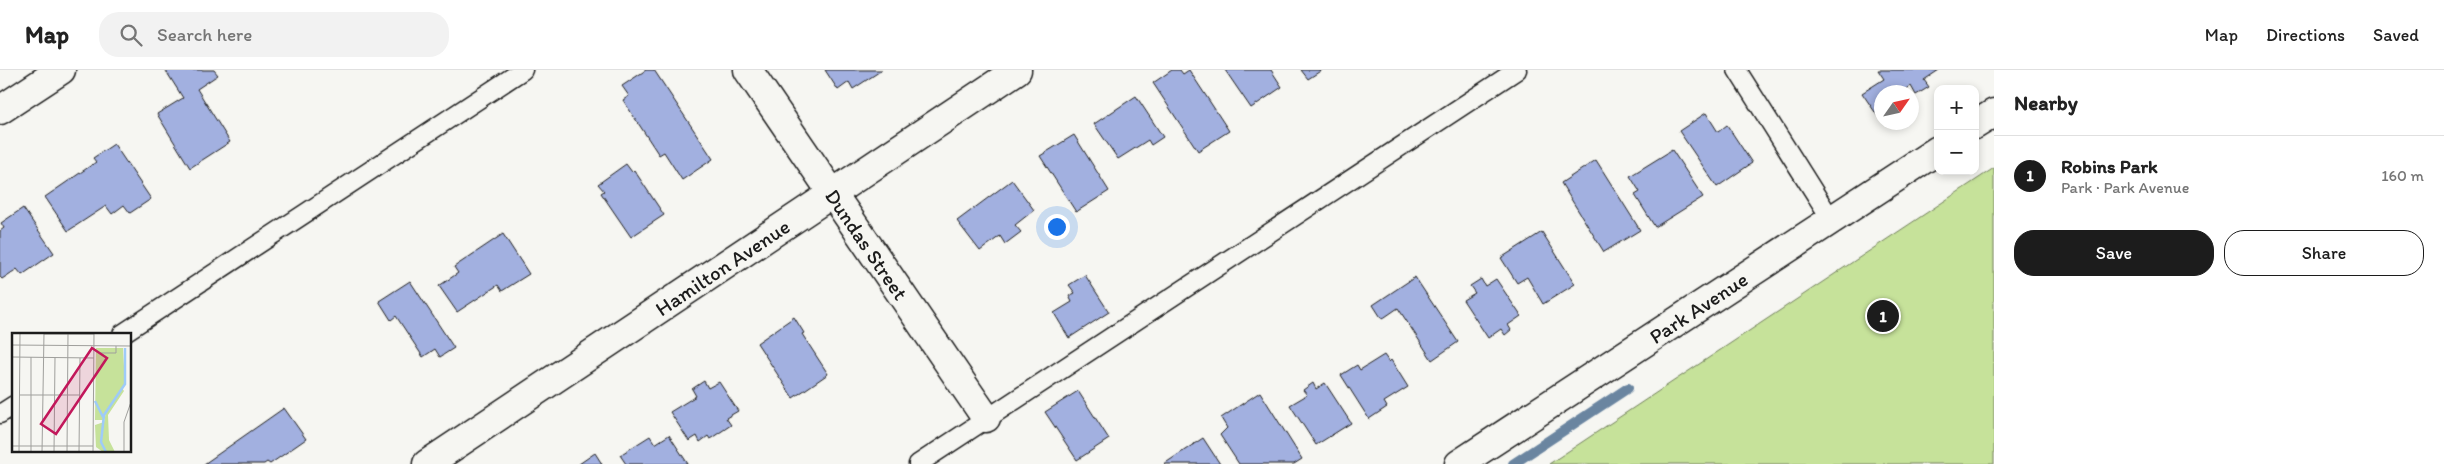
<!DOCTYPE html>
<meta charset="utf-8">
<style>
:root{--surface:#fff;--page:#f2f2f2;--text:#222;--muted:#767676;--line:#e0e0e0;--accent:#1c1c1c}
body{margin:0;font-family:Itim,sans-serif;background:var(--page);color:var(--text)}
.controls{position:absolute;right:15px;top:15px;display:grid;overflow:hidden;border-radius:10px;box-shadow:0 2px 8px #0003}
.controls button{width:45px;height:45px;display:grid;place-items:center;padding:0;border:0;border-bottom:1px solid var(--line);background:var(--surface);color:var(--text);font:25px sans-serif}
.compass{position:absolute;left:1874px;top:15px;width:45px;height:45px;border-radius:50%;background:var(--surface);box-shadow:0 2px 8px #0003;rotate:56deg}
.you{position:absolute;left:1056px;top:156px;width:18px;height:18px;margin:-12px;border:4px solid #fff;border-radius:50%;background:#1a73e8;box-shadow:0 0 0 8px #1a73e833}
.badge{display:grid;place-items:center;width:32px;height:32px;border-radius:50%;background:var(--accent);color:#fff;font-size:16px;font-weight:700}
.pin{position:absolute;translate:-50% -50%;border:2px solid #fff;box-shadow:0 1px 5px #0006}
.list{margin:0;padding:0;list-style:none}
h2{display:flex;justify-content:space-between;align-items:center;height:65px;margin:0;padding:0 20px;font-size:21px}
h2 small{font-size:16px;font-weight:400;color:var(--muted)}
.list li{display:grid;grid-template-columns:32px 1fr auto;gap:15px;align-items:center;box-sizing:border-box;height:80px;padding:0 20px;border-top:1px solid var(--line)}
.list b{display:block;font-size:19px;white-space:nowrap}
.list p{margin:0;font-size:16px;white-space:nowrap;color:var(--muted)}
.list em{font-size:16px;font-style:normal;color:var(--muted)}
.actions{display:flex;gap:10px;padding:15px 20px}
.actions a{flex:1;padding:11px 0;border:1px solid var(--accent);border-radius:20px;text-align:center;font-size:18px;color:var(--accent)}
.actions .main{background:var(--accent);color:#fff}
.icon{flex:none;width:28px;height:28px;fill:none;stroke:currentColor;stroke-width:2;stroke-linecap:round;stroke-linejoin:round}
.map{position:relative;flex:none;width:1994px;height:394px;overflow:hidden}
header{display:flex;align-items:center;gap:30px;box-sizing:border-box;height:70px;padding:0 25px;background:var(--surface);border-bottom:1px solid var(--line)}
header strong{font-size:24px}
nav{display:flex;gap:28px;margin-inline-start:auto;font-size:18px}
.search{width:350px;height:45px;background:var(--page);display:flex;align-items:center;gap:12px;box-sizing:border-box;padding:0 18px;border-radius:20px;color:var(--muted);font-size:19px}
main{display:flex}
aside{flex:1;background:var(--surface)}
.map>svg:first-child{display:block}
</style>
<header>
<strong>Map</strong>
<div class="search"><svg class="icon" aria-label="search" viewBox="0 0 24 24"><circle cx="10" cy="10" r="6"/><path d="M15 15l6 6"/></svg>Search here</div>
<nav><a>Map</a><a>Directions</a><a>Saved</a></nav>
</header>
<main>
<div class="map">
<svg width="1994" height="394" viewBox="0 0 1994 394">
<rect width="100%" height="100%" fill="#f6f6f2"/>
<filter id="ink" filterUnits="userSpaceOnUse"><feTurbulence type="fractalNoise" baseFrequency=".02" numOctaves="2"/><feDisplacementMap in="SourceGraphic" scale="10" xChannelSelector="R" yChannelSelector="G"/><feConvolveMatrix kernelMatrix="1 2 1 2 8 2 1 2 1" color-interpolation-filters="sRGB"/></filter>
<g filter="url(#ink)">
<polygon fill="#c6e29a" stroke="#717f5b" points="1994,98 1994,394 1549,394"/>
<g fill="none" stroke-linecap="round" stroke-linejoin="round">
<polyline stroke="#6a85a0" stroke-width="10" points="1513,394 1628,318"/>
</g>
<g fill="#a2b0e0" stroke="#1c1c1c">
<polygon points="168,0 214,0 218,5 197,19 230,72 190,98 157,44 183,28 166,1"/>
<polygon points="646,0 654,0 713,89 682,110 664,82 659,85 623,30 629,26 622,16"/>
<polygon points="825,0 882,0 853,19 849,12 838,20"/>
<polygon points="1172,0 1180,0 1183,4 1189,0 1229,61 1198,81 1153,13"/>
<polygon points="1225,0 1271,0 1282,17 1251,38"/>
<polygon points="1301,0 1322,0 1308,9"/>
<polygon points="1878,0 1939,0 1924,10 1929,17 1916,25 1911,16 1901,22 1882,22 1882,46 1879,48 1862,23 1884,9"/>
<polygon points="1136,26 1163,67 1151,75 1148,70 1118,89 1094,54"/>
<polygon points="1706,43 1718,62 1727,55 1752,93 1717,117 1679,61"/>
<polygon points="1074,65 1109,121 1076,142 1040,86"/>
<polygon points="114,74 151,129 130,143 124,135 112,144 106,136 68,161 45,127 96,92 93,88"/>
<polygon points="1672,80 1703,127 1655,157 1635,125 1640,122 1630,106"/>
<polygon points="1596,90 1640,160 1604,182 1561,113"/>
<polygon points="626,94 632,102 634,100 664,145 631,167 601,123 604,121 598,114"/>
<polygon points="1012,110 1034,140 1015,155 1021,162 1005,174 1000,166 980,181 957,151"/>
<polygon points="23,138 54,183 22,205 17,199 2,209 0,207 0,161 4,158 1,153"/>
<polygon points="1542,162 1575,214 1543,234 1527,207 1517,213 1501,188"/>
<polygon points="503,164 529,204 502,221 498,215 457,242 439,216 458,203 454,197"/>
<polygon points="1085,205 1109,242 1069,268 1054,243 1072,232 1069,226 1075,223 1069,215"/>
<polygon points="1415,207 1458,272 1432,290 1398,238 1382,249 1373,235"/>
<polygon points="1481,209 1485,216 1496,209 1521,246 1508,255 1511,260 1505,265 1501,259 1488,268 1463,230 1475,223 1470,216"/>
<polygon points="410,211 454,278 440,287 435,279 423,287 396,246 391,250 379,231"/>
<polygon points="794,247 804,263 802,264 828,304 793,328 757,273"/>
<polygon points="1384,285 1389,292 1391,290 1408,317 1384,332 1387,337 1369,349 1341,305 1357,295 1360,300"/>
<polygon points="704,311 708,318 719,312 738,341 726,348 731,355 710,369 708,366 700,372 697,366 689,371 670,342 696,326 692,319"/>
<polygon points="1313,313 1316,319 1325,313 1351,353 1316,375 1290,335 1307,325 1303,320"/>
<polygon points="1078,321 1109,369 1077,390 1045,342"/>
<polygon points="1260,322 1302,389 1294,394 1239,394 1220,365 1227,358 1221,348"/>
<polygon points="284,338 306,369 270,394 267,392 264,394 204,394"/>
<polygon points="669,365 688,394 626,394 620,385 650,366 655,374"/>
<polygon points="1203,368 1220,394 1164,394"/>
<polygon points="595,383 602,394 579,394"/>
</g>
<g fill="none" stroke-linecap="round" stroke-linejoin="round">
<g stroke="#1c1c1c" stroke-width="21">
<g id="lane">
<polyline points="1737,0 1831,149"/>
<polyline points="122,264 523,0"/>
<polyline points="0,344 14,335"/>
<polyline points="918,394 1517,0"/>
</g>
</g>
<g stroke="#1c1c1c" stroke-width="31">
<g id="street">
<path id="s1" d="M 748,0 L 986,348"/>
<polyline points="0,40 61,0"/>
<path id="s2" d="M 427,394 L 1017,0"/>
</g>
</g>
<g stroke="#1c1c1c" stroke-width="31">
<g id="secondary">
<polyline points="1975,55 1994,43"/>
<path id="s3" d="M 1459,394 L 1938,80"/>
</g>
</g>
<use href="#lane" stroke="#f6f6f2" stroke-width="18"/>
<use href="#street" stroke="#f6f6f2" stroke-width="28"/>
<use href="#secondary" stroke="#f6f6f2" stroke-width="28"/>
</g>
</g>
<g text-anchor="middle" dominant-baseline="central" stroke-width="4.5" stroke-linejoin="round" paint-order="stroke">
<g font-size="21" fill="#1c1c1c" stroke="#f6f6f2">
<text stroke="none"><textPath href="#s1" startOffset="211">Dundas Street</textPath></text>
<text stroke="none"><textPath href="#s2" startOffset="355">Hamilton Avenue</textPath></text>
<text stroke="none"><textPath href="#s3" startOffset="286">Park Avenue</textPath></text>
</g>
</g>
<g transform="translate(12 263)">
<rect width="119" height="119" fill="#f6f6f2"/>
<path d="M 84,15 L 111,15 L 113,51 L 110,55 L 112,58 L 96,82 L 97,107 L 103,119 L 91,119 L 84,114 L 83,92 L 92,89 L 94,79 L 92,87 L 83,87 Z" fill="#c6e29a"/>
<path fill="none" stroke="#9ecbf8" stroke-width="2.5" d="M 83,68 L 91,84M 94,119 L 89,109 L 92,82 L 113,51 L 113,15"/>
<path fill="none" stroke="#9f9f9c" stroke-width="1" d="M 90,0 L 106,0M 32,1 L 82,1M 0,12 L 119,13M 89,20 L 104,20 L 104,13M 0,24 L 82,25M 7,62 L 68,62M 0,113 L 81,113M 7,119 L 8,0M 19,119 L 19,24M 30,119 L 32,0M 42,119 L 43,24M 55,119 L 56,0M 67,119 L 68,25M 81,119 L 82,0M 112,119 L 112,89 L 119,69"/>
<path fill="#c2185b" fill-opacity="0.15" stroke="#c2185b" stroke-width="2.5" d="M 80,15 L 95,25 L 44,101 L 29,91 Z"/>
<rect width="119" height="119" fill="none" stroke="#1c1c1c" stroke-width="2.5"/>
</g>
</svg>
<div class="controls">
<button>+</button>
<button>−</button>
</div>
<svg class="compass" viewBox="-18 -18 36 36"><path d="M0-13l5 13h-10z" fill="#e53935"/><path d="M0 13l5-13h-10z" fill="#767676"/></svg>
<div class="you"></div>
<div class="pin badge" style="left:1883px;top:246px">1</div>
</div>
<aside>
<h2>Nearby<small></small></h2>
<ul class="list">
<li><span class="badge">1</span><div><b>Robins Park</b><p>Park · Park Avenue</p></div><em>160 m</em></li>
</ul>
<div class="actions"><a class="main">Save</a><a>Share</a></div>
</aside>
</main>
